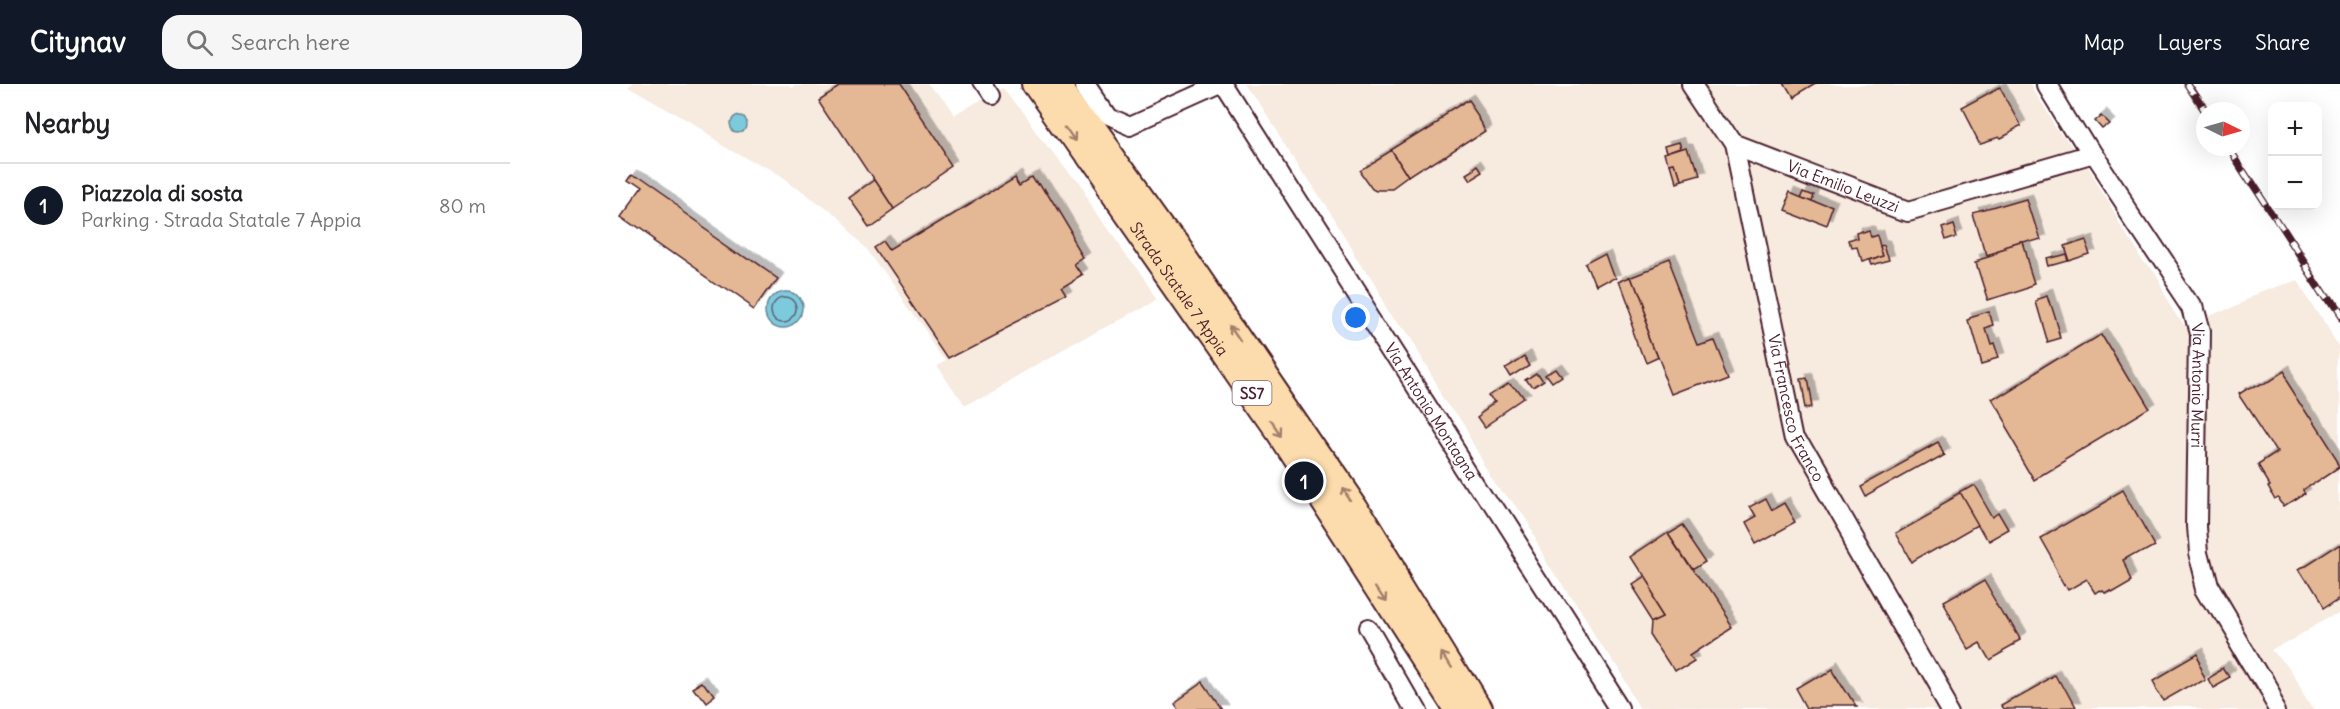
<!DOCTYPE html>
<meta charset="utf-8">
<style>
:root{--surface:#fff;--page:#f6f6f6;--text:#202124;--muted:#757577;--line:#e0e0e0;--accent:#111827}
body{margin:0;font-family:Delius,sans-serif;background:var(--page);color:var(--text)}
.controls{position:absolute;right:18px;top:18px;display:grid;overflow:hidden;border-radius:12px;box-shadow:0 6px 24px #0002}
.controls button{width:54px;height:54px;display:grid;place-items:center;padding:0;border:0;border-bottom:2px solid var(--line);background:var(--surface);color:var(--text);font:30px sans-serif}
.compass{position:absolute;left:1686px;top:18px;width:54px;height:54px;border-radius:50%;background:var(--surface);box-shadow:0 6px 24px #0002;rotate:95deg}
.you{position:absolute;left:846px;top:234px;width:21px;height:21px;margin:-15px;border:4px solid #fff;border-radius:50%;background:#1a73e8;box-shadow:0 0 0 9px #1a73e833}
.badge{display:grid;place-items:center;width:39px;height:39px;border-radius:50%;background:var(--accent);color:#fff;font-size:20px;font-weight:700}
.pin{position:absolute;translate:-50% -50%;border:3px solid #fff;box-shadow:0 2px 6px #0006}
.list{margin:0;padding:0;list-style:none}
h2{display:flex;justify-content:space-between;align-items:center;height:78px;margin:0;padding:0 24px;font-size:26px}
h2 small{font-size:20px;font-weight:400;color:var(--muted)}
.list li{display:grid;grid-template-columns:39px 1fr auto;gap:18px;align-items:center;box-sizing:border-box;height:84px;padding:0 24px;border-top:2px solid var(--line)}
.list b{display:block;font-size:22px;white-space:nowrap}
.list p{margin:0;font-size:20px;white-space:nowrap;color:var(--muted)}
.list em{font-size:20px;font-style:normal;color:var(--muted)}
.icon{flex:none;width:33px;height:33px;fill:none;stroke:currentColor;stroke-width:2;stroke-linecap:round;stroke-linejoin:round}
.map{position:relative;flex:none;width:1830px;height:625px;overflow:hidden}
header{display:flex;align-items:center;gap:36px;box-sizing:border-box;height:84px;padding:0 30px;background:var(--accent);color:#fff}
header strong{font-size:28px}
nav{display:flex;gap:33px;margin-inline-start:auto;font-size:21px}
.search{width:420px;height:54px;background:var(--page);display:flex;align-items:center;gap:15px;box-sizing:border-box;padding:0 21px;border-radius:18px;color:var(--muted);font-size:22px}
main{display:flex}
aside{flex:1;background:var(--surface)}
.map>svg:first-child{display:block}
</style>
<header>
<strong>Citynav</strong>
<div class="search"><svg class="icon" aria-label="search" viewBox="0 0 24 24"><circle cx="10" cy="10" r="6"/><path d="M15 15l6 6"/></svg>Search here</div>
<nav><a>Map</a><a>Layers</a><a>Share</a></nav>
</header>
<main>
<aside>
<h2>Nearby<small></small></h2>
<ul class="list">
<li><span class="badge">1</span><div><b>Piazzola di sosta</b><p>Parking · Strada Statale 7 Appia</p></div><em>80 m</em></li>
</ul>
</aside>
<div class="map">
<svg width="1830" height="625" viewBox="0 0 1830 625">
<defs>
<filter id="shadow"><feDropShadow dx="5.5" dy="-5.5" stdDeviation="0" flood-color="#0004"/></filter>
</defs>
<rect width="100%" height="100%" fill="#fff"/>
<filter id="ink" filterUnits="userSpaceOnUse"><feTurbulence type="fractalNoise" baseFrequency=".0167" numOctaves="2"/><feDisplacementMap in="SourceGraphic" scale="12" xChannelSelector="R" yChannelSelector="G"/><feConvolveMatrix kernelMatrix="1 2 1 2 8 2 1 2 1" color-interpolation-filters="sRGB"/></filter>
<g filter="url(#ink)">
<g fill="#f7eadf">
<polygon points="123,0 281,0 283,2 286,0 419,0 442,34 495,4 647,214 455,323 427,281 437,276 357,163 275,96 117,5"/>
<polygon points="737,0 1522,0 1674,241 1788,196 1830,261 1830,527 1764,566 1807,625 1132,625"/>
</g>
<g fill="#7dcadc" stroke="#698695" stroke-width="1.5">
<circle cx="228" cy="38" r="9"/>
<circle cx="276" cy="225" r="18"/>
</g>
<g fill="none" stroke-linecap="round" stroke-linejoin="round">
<circle stroke="#5e6372" stroke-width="1.5" cx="276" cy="225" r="12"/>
</g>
<g fill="#e4b894" stroke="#4a1f2b" stroke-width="1.5" filter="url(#shadow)">
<polygon points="328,0 389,0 444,83 382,125 308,13"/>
<polygon points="1271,0 1305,0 1280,15"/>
<polygon points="1490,5 1511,43 1488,55 1486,53 1468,59 1451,26"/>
<polygon points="958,18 977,46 900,96 881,66"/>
<polygon points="1591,28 1599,36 1591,42 1584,34"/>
<polygon points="1172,61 1174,69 1160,74 1158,65"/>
<polygon points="881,66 900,96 885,107 871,107 867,105 852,84"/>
<polygon points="1179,68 1188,96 1170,101 1165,85 1160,86 1157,75"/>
<polygon points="967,82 971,88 958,96 954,90"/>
<polygon points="1165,85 1170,101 1165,103 1160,86"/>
<polygon points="509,89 514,97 525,90 576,175 567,181 574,191 551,205 556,213 440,273 366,163 375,157 382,167"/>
<polygon points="119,91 266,194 244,225 110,131 128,106 115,97"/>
<polygon points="363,96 382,125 358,142 338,114"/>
<polygon points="1293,105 1303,109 1301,116 1290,112"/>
<polygon points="1279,107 1325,126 1318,145 1271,127"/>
<polygon points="1518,116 1531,157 1478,173 1466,131"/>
<polygon points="1444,138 1448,151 1436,155 1432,142"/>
<polygon points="1360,147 1362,152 1368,150 1374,172 1350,179 1346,166 1341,167 1339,160 1349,157 1348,151"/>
<polygon points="1575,155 1580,170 1558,177 1553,162"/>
<polygon points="1375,160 1380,177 1360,182 1358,177 1374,172 1371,161"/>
<polygon points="1514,162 1526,199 1477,215 1465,177"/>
<polygon points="1555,170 1557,177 1539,182 1537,175"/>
<polygon points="1097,171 1106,196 1086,207 1076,182"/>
<polygon points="1159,179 1190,258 1203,253 1218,290 1164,311 1119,195"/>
<polygon points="1119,195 1149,273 1136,279 1107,200"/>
<polygon points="1538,211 1551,252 1537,256 1525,215"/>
<polygon points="1480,228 1484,242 1474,245 1479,261 1482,260 1487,275 1470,280 1457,235"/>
<polygon points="1592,249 1638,326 1525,394 1480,318"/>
<polygon points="1015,270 1021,280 1002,292 996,282"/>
<polygon points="1044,286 1050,294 1041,300 1035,292"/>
<polygon points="1769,286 1830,381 1792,406 1795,410 1775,423 1767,411 1764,413 1756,399 1758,398 1747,380 1767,367 1730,311"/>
<polygon points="1027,289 1033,298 1022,305 1016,296"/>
<polygon points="1297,296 1302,322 1296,323 1291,297"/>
<polygon points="1000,301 1013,319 976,344 969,334 987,321 982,313"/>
<polygon points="1428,359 1434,368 1355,412 1350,402"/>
<polygon points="1464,402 1483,435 1489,431 1499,448 1478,460 1450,410"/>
<polygon points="1613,408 1642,460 1613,476 1621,492 1595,507 1593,505 1585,509 1577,496 1558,507 1529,456"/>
<polygon points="1450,410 1469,443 1403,481 1384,447"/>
<polygon points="1256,415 1262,427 1274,420 1285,439 1245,461 1234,440 1245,434 1239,424"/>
<polygon points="1172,440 1197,477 1184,485 1159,448"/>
<polygon points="1159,448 1221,543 1183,568 1187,574 1166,587 1142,550 1143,536 1156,530 1120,474"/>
<polygon points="1830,460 1830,514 1812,526 1788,487"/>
<polygon points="1132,492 1156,530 1143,536 1120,500"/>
<polygon points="1475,495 1509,554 1477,572 1467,555 1455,562 1431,520"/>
<polygon points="1684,571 1697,593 1653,618 1641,596"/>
<polygon points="1717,582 1723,591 1705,601 1700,592"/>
<polygon points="1320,586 1344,625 1299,625 1288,605"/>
<polygon points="1547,592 1565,625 1495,625 1493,622"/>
<polygon points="693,598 712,625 669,625 664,618"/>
<polygon points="192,600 202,614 193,621 182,606"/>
</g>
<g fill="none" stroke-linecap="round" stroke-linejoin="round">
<g stroke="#4a1f2b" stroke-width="22">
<g id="minor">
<polyline points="472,0 480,12"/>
<polyline points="577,0 598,31 621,41 712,0"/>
<path id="s1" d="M 713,0 L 1111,625"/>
<path id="s2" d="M 1184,0 L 1224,60 L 1285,352 L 1442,625"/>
<path id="s3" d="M 1538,0 L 1582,72 L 1682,223 L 1689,249 L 1686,440 L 1688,468 L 1697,503 L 1769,625"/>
<path id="s4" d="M 1224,60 L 1396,126 L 1582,72"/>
<polyline points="859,547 904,625"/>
</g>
</g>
<g stroke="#4a1f2b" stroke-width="30">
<g id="highway">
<path id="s5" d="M 526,0 L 769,347 L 948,625"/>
<polyline points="550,0 663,158 843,422 968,625"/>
</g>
</g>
<use href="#minor" stroke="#fff" stroke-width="18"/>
<use href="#highway" stroke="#fcdcac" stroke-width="26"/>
<g stroke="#4a1f2b" stroke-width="7">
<g id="rail">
<polyline points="1678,0 1696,27"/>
<polyline points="1719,63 1830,235"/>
</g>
</g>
<use href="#rail" stroke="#fff" stroke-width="4.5" stroke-dasharray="14" stroke-linecap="butt"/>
</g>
<defs><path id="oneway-shaft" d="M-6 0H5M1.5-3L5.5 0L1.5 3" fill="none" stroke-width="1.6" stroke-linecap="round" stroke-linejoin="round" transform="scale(1.5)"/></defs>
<g stroke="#a37e6c">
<use href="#oneway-shaft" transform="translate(560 48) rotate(55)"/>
<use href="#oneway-shaft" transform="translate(725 248) rotate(-124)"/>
<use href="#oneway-shaft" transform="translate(767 346) rotate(56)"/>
<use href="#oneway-shaft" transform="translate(835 409) rotate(-124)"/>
<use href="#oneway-shaft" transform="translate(873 509) rotate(57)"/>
<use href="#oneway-shaft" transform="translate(938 575) rotate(-122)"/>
</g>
</g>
<g text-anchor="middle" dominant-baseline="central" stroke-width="5" stroke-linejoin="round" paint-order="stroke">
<rect fill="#fff" stroke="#80626b" stroke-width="1.5" x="722.5" y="297" width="39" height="24" rx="4.5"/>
<g font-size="15" font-weight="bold" fill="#4a1f2b">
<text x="742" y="309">SS7</text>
</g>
<g font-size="16" fill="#4a1f2b" stroke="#fff">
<text stroke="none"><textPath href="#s4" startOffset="117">Via Emilio Leuzzi</textPath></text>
<text stroke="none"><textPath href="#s5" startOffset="250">Strada Statale 7 Appia</textPath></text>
<text stroke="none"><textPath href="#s3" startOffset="345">Via Antonio Murri</textPath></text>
<text stroke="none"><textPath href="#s2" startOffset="344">Via Francesco Franco</textPath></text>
<text stroke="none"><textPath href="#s1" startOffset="388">Via Antonio Montagna</textPath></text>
</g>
</g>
</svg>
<div class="controls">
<button>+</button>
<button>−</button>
</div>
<svg class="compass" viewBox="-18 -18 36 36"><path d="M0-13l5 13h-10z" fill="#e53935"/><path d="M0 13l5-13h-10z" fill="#757577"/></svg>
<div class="you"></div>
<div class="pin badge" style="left:794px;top:397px">1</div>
</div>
</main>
